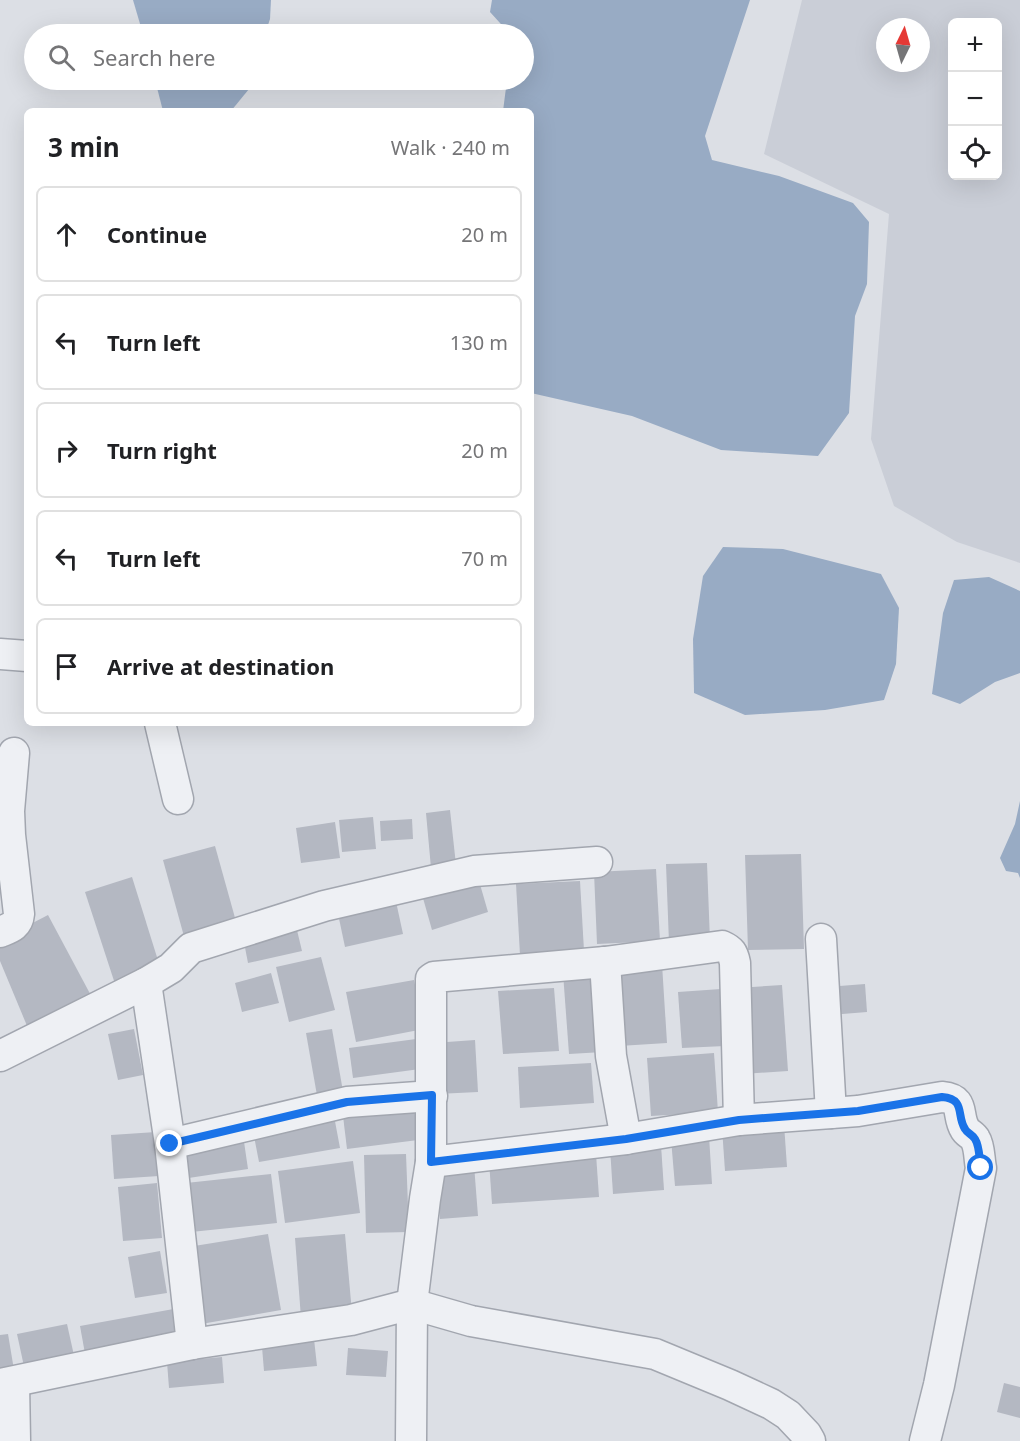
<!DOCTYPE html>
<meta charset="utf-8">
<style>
:root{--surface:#fff;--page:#f6f6f6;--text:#202124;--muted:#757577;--line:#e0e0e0}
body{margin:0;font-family:"Noto Sans",sans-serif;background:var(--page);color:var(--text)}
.controls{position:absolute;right:18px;top:18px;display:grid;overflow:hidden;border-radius:9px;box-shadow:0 6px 24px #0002}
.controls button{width:54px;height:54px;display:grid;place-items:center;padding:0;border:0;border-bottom:2px solid var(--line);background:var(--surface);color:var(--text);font:30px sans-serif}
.compass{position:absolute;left:876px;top:18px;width:54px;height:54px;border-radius:50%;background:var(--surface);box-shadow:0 6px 24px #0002;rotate:5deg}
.stop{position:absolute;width:18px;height:18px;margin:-14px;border:4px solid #1a73e8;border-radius:50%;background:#fff}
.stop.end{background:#1a73e8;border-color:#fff;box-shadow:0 2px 6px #0008}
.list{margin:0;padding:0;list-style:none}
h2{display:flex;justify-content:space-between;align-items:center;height:78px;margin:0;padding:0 24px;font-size:26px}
h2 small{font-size:20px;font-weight:400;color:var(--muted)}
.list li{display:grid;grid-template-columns:39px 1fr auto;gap:18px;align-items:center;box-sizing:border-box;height:96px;margin:0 12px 12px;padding:0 12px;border:2px solid var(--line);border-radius:9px}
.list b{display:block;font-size:22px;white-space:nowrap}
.list em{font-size:20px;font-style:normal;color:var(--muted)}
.icon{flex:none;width:33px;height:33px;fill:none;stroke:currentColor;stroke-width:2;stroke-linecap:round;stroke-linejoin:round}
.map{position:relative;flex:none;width:1020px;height:1441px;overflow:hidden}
.search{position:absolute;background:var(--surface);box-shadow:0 6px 24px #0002;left:24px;top:24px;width:510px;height:66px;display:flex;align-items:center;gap:15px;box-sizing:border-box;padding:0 21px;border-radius:33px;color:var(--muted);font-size:22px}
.panel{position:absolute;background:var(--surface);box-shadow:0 6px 24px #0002;left:24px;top:108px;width:510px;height:618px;border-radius:9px}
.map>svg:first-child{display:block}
</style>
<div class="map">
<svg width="1020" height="1441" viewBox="0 0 1020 1441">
<rect width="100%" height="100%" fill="#dcdfe5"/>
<path fill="#caced7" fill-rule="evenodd" d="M 802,0 L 1020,0 L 1020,563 L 957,542 L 894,506 L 871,439 L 889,214 L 764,154 ZM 952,22 L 998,22 L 998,176 L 952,176 ZM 885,27 L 921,27 L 921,63 L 885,63 Z"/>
<g fill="#98abc4">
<polygon points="133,0 271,0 270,19 265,34 143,34"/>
<polygon points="492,0 750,0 705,136 712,160 779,176 853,203 869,222 867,284 855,316 849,413 818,456 721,450 632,416 531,393 531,111 503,111 507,80 524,80 524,34 510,34 490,12"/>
<polygon points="155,80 252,80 249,89 231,111 163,111"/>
<polygon points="723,547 783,549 881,574 899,608 896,664 884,700 825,710 745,715 694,693 693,639 703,576"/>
<polygon points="989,577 1020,591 1020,673 995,682 960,704 932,694 943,613 954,580"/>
<polygon points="1020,801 1020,878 1018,873 1006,871 1000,858 1015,824"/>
</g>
<g fill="#b4b8c2">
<polygon points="450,810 456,865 431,868 426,813"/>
<polygon points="373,817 376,849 342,852 339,820"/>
<polygon points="412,819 413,839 381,841 380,821"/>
<polygon points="335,822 340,858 301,863 296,828"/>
<polygon points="215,846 237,925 185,940 163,860"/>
<polygon points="801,854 804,949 748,950 745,855"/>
<polygon points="707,863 710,941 669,943 666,864"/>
<polygon points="656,869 660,941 597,944 594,872"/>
<polygon points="477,874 488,912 432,930 421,891"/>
<polygon points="132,877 161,970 117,990 85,892"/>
<polygon points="580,881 584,951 520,955 516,884"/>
<polygon points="395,897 403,934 345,947 337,909"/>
<polygon points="48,915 95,1003 30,1033 0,961 0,940"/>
<polygon points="296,926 302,951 248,963 243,937"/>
<polygon points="321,957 335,1010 289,1022 276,967"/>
<polygon points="662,964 667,1043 619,1046 613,967"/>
<polygon points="598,971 603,1052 569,1054 563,973"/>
<polygon points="271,973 279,1003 242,1012 235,983"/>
<polygon points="414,980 424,1029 356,1042 346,992"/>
<polygon points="865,984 867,1012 830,1015 827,987"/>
<polygon points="782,985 788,1071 743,1074 737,988"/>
<polygon points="554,988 559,1051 503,1054 498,991"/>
<polygon points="721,989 725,1046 682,1048 678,992"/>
<polygon points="134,1029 143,1075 118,1080 108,1034"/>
<polygon points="332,1029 344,1097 318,1101 306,1033"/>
<polygon points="416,1039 420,1069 353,1078 349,1048"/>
<polygon points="475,1040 478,1092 437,1094 433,1043"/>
<polygon points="714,1053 718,1112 651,1116 647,1058"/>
<polygon points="591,1063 594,1103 520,1108 518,1067"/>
<polygon points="414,1107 418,1140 347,1149 343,1116"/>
<polygon points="334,1116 340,1148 259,1162 253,1131"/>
<polygon points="784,1124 787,1167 725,1171 722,1128"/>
<polygon points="156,1132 159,1176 114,1179 111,1135"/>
<polygon points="243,1135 248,1169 182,1179 177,1145"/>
<polygon points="709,1136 712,1184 675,1186 671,1139"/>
<polygon points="661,1145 664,1190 613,1194 610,1148"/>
<polygon points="406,1154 409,1232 366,1233 364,1155"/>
<polygon points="596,1154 599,1197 492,1204 489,1161"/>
<polygon points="353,1161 360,1213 285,1223 278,1171"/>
<polygon points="474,1165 478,1216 440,1219 437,1168"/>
<polygon points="271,1174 277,1223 191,1232 186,1183"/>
<polygon points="157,1183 162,1238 123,1241 118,1187"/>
<polygon points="268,1234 281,1310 201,1324 188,1247"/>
<polygon points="345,1234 352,1313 301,1318 295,1238"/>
<polygon points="160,1251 167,1293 135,1298 128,1257"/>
<polygon points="179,1308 185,1341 86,1359 80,1326"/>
<polygon points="67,1324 75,1360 25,1371 17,1334"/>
<polygon points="313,1330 317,1366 264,1371 261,1335"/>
<polygon points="8,1334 15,1376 0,1378 0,1335"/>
<polygon points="348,1348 388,1351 386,1377 346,1375"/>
<polygon points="222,1357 224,1383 169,1388 167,1362"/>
<polygon points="1004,1383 1020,1387 1020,1418 997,1412"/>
</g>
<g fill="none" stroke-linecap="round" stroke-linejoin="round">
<g stroke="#a2a6af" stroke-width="33">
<g id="minor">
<polyline points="0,654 27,656"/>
<polyline points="160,723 178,799"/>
<path d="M 0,932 C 10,928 18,926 19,914 L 10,835 L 9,811 L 14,753"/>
<polyline points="821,939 831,1113"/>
<polyline points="605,962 611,1056 626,1139"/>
<polyline points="146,983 170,1144 192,1344"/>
<polyline points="0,1056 146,983 171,968 191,948 324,906 474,871 597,862"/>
<polyline points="170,1144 347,1102 432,1096"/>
<path d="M 431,1162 L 626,1139 L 739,1120 L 858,1111 L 942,1097 C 966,1099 956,1115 965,1129 C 967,1133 973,1135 975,1139 C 980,1147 979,1159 981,1168 L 939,1385 L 925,1441"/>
<polyline points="14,1382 15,1441"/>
<polyline points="0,1384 192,1344 351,1320 412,1304 471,1321 655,1354 730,1385 771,1404 788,1415 806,1434 810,1441"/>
<path d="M 411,1441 L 412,1304 L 425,1199 L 431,1162 L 431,979 L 434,977 L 605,962 L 722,946 C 731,950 733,953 735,963 L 739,1120"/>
</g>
</g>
<use href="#minor" stroke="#eef0f4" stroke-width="30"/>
</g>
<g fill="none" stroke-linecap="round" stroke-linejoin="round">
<path stroke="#1a73e8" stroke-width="8" d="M 170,1144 L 347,1102 L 432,1095 L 431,1162 L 626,1139 L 739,1120 L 858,1111 L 942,1097 C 966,1099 956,1115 965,1129 C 967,1133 973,1135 975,1139 C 980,1147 979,1159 981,1168"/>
</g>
</svg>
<div class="controls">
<button>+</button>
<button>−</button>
<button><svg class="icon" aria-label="locate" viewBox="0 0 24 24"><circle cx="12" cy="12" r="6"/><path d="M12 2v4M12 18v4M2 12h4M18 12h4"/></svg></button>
</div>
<svg class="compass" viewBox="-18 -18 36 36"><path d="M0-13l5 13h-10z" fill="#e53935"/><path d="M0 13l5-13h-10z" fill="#757577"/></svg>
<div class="stop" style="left:981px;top:1168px"></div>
<div class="stop end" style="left:170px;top:1144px"></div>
<div class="search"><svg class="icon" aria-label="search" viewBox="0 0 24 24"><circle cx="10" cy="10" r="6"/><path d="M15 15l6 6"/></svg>Search here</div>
<section class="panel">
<h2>3 min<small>Walk · 240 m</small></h2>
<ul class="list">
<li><svg class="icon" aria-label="ahead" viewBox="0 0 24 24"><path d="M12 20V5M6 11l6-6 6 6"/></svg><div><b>Continue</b></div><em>20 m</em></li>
<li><svg class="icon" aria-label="left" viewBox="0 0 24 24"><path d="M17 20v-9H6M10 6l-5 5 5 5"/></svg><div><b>Turn left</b></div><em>130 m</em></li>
<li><svg class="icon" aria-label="right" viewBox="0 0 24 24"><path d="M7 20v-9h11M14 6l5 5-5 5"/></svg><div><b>Turn right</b></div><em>20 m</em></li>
<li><svg class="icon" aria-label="left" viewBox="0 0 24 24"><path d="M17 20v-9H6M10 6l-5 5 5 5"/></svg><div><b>Turn left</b></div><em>70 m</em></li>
<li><svg class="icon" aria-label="arrive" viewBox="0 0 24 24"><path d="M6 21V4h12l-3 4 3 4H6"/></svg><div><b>Arrive at destination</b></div></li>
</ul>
</section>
</div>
